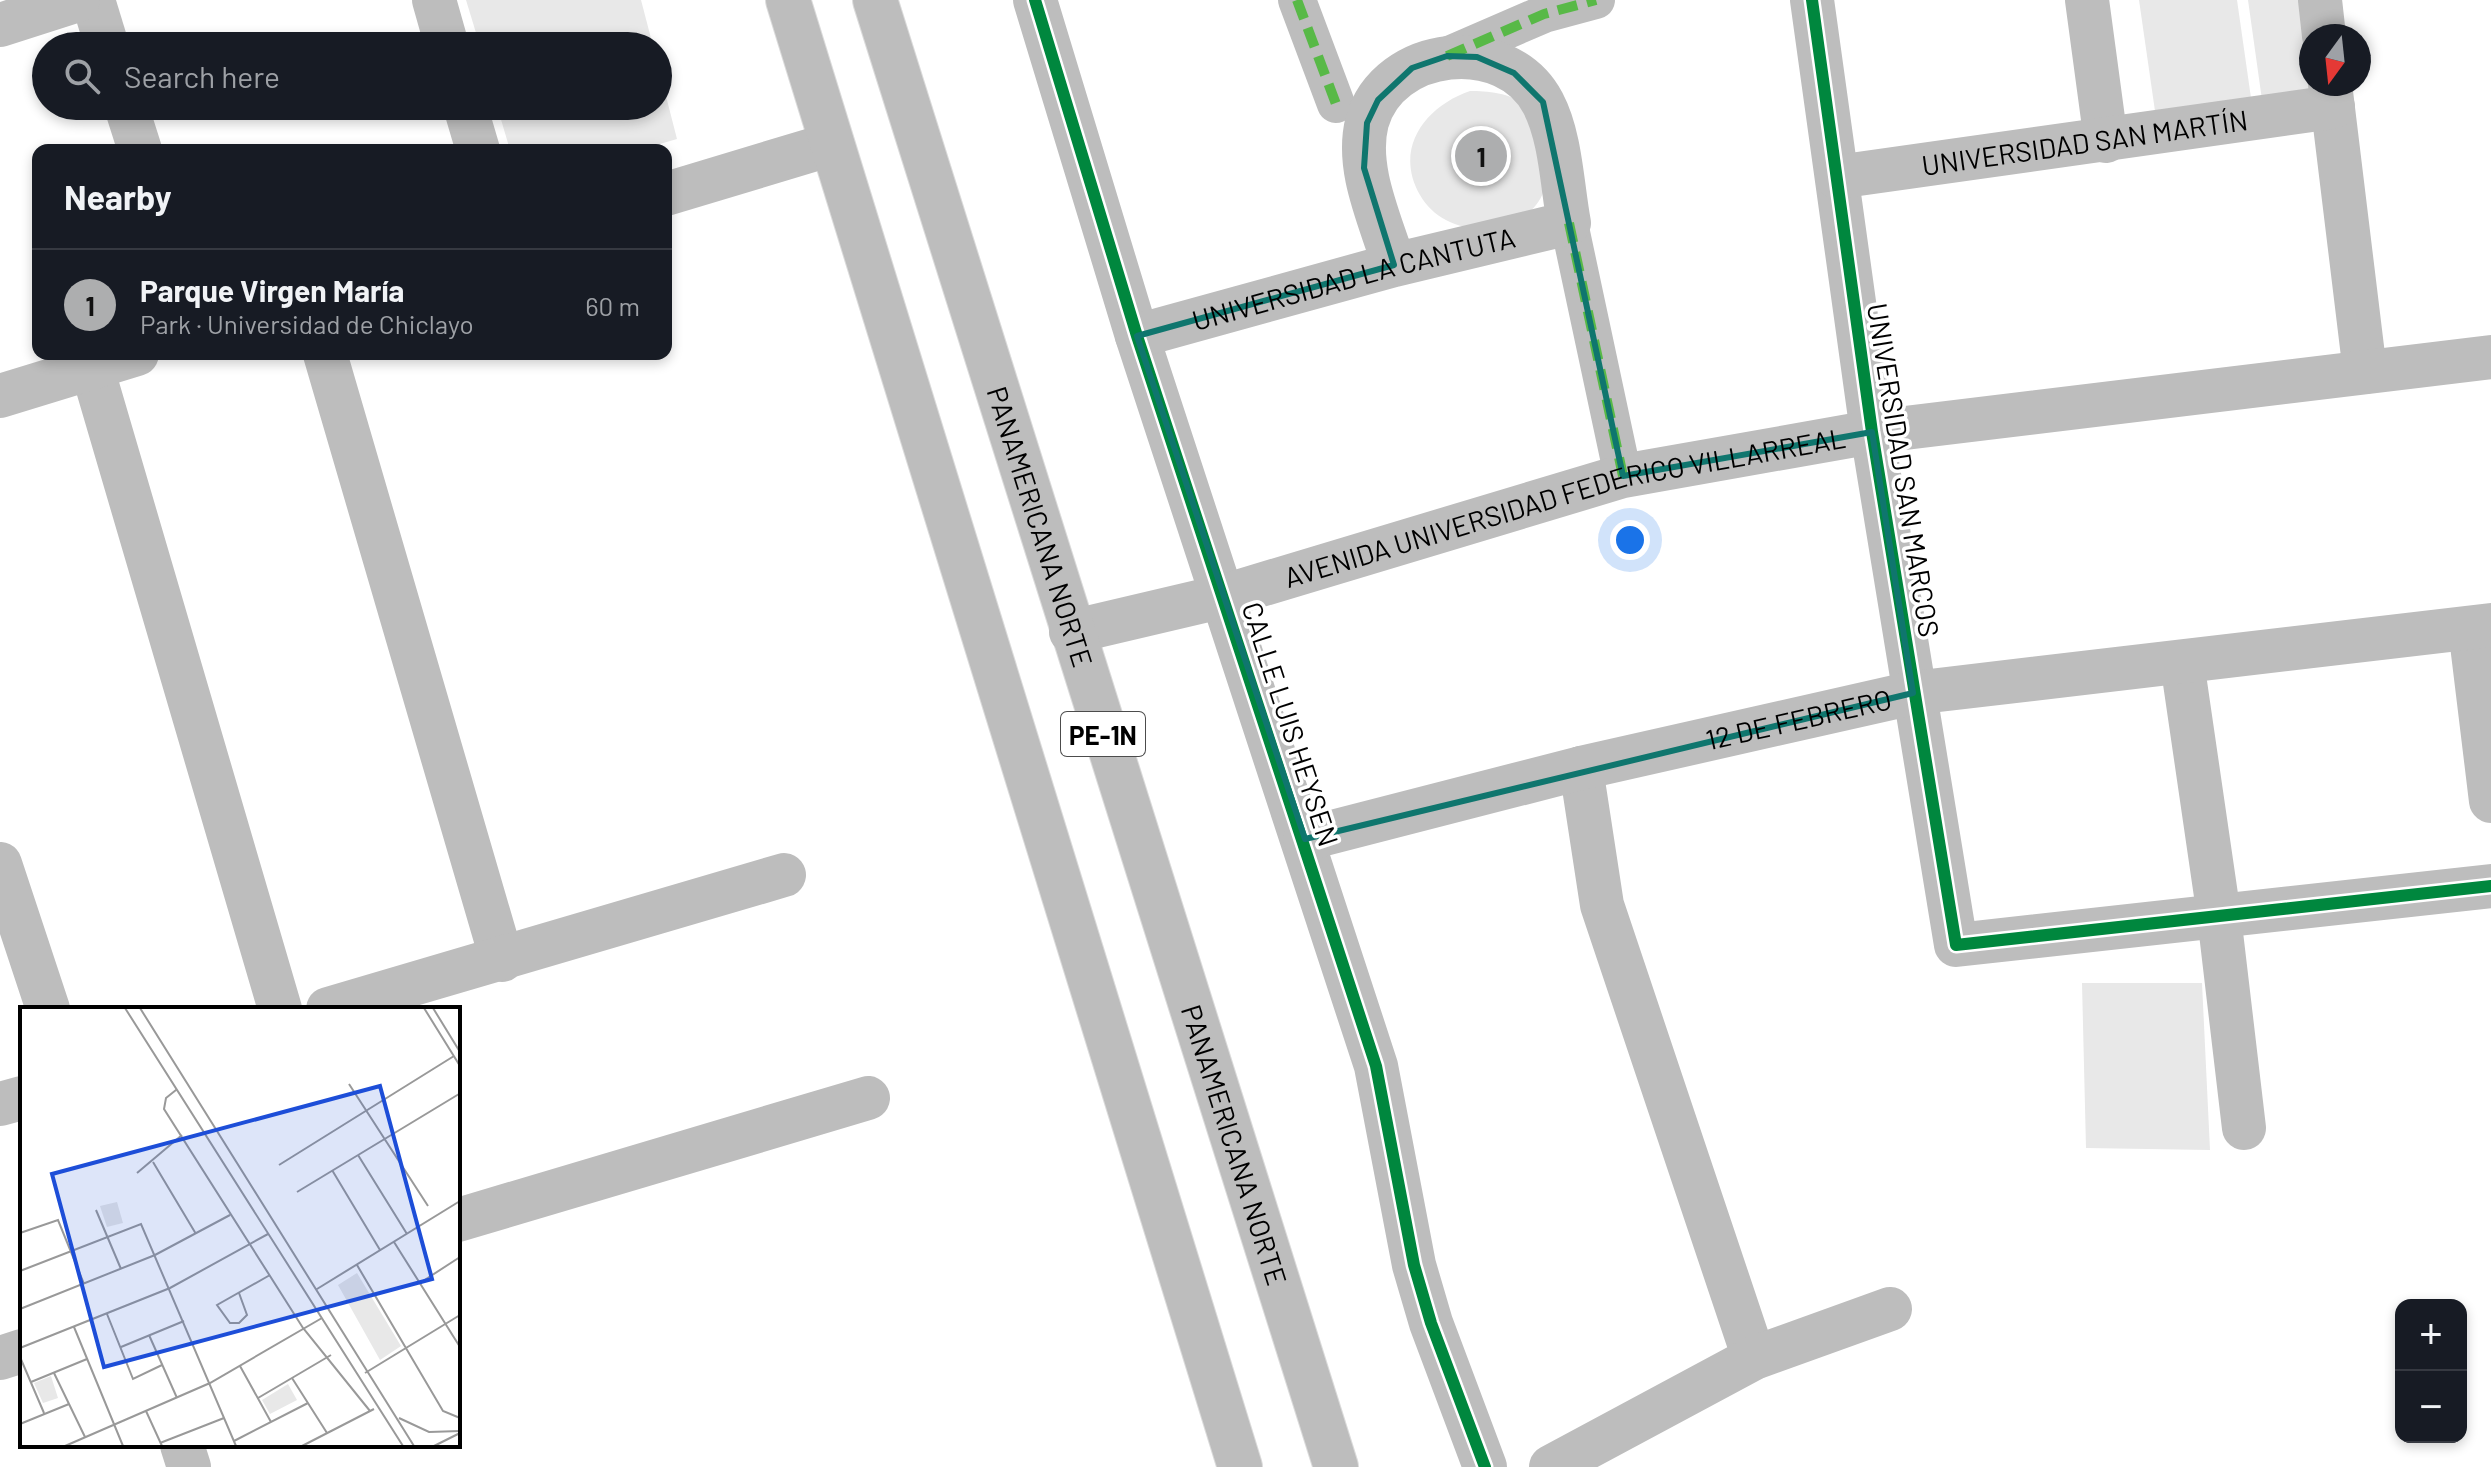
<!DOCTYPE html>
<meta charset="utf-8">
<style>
:root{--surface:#171b24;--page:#20242c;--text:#f1f3f6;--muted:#9ea1a6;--line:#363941;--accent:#adaeaf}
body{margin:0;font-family:Barlow,sans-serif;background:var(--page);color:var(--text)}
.controls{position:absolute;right:24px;bottom:24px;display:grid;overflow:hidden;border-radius:16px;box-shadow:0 4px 12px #0003}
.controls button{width:72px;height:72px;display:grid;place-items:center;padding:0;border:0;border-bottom:2px solid var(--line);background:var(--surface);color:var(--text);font:40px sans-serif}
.compass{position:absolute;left:2299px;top:24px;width:72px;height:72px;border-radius:50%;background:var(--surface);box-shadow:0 4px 12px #0003;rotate:195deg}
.you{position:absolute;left:1630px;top:540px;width:28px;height:28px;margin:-20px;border:6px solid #fff;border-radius:50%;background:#1a73e8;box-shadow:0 0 0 12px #1a73e833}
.badge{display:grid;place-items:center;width:52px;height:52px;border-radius:50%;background:var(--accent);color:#111;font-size:26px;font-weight:700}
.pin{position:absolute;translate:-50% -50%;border:4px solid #fff;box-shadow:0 2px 8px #0006}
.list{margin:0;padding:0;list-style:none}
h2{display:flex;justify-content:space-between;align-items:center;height:104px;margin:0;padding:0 32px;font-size:34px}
h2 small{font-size:26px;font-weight:400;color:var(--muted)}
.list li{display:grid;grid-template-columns:52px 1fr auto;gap:24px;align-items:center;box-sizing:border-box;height:112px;padding:0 32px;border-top:2px solid var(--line)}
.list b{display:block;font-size:30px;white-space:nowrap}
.list p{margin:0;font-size:26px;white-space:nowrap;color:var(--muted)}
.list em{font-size:26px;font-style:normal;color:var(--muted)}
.icon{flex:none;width:44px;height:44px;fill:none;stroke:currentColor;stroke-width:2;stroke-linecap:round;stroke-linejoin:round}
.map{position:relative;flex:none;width:2491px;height:1467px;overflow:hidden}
.search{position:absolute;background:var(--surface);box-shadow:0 4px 12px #0003;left:32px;top:32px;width:640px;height:88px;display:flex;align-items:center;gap:20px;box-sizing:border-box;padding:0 28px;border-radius:44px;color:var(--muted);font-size:30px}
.panel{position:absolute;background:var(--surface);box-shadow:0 4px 12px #0003;left:32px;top:144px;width:640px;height:216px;border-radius:16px}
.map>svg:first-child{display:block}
</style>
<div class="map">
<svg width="2491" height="1467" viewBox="0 0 2491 1467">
<rect width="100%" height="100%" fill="#fff"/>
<g fill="#e8e8e8">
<polygon points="466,0 641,0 653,46 480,46"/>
<polygon points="2139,0 2237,0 2251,98 2155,111"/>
<polygon points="2248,0 2309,0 2311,84 2321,92 2262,100"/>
<polygon points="658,65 677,139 639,150 510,150 497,106 658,106"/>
<path d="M 1470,91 C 1491,91 1524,94 1536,117 C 1541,128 1541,147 1543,159 C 1546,177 1548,190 1536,205 C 1507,241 1442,235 1420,195 C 1393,148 1426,106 1470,91 Z"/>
<polygon points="2082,983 2202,983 2210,1150 2086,1148"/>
</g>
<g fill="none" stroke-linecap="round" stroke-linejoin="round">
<g stroke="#dbdbdb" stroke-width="46">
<g id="trunk">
<polyline points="788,0 1240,1467"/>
<path id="s5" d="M 875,0 L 1336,1467"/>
</g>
</g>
<g stroke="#bdbdbd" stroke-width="38">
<polyline points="1297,0 1336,104"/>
<polyline points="1447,56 1544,14 1596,0"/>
<polyline points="1569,223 1623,476"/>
</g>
<g stroke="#bdbdbd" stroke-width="44">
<polyline points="93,0 107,46"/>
<polyline points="434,0 447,46"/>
<polyline points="1035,0 1137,336 1376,1066 1414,1265 1431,1323 1485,1467"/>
<polyline points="1812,0 1872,432 1956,945 2491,886"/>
<polyline points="2087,0 2106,141"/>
<polyline points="2320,0 2324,36"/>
<polyline points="0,25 78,0"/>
<polyline points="2330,84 2365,372"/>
<polyline points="126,106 140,150"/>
<polyline points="465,106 478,150"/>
<path id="s1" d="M 1837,177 L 2333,107"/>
<polyline points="666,194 832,144"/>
<path id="s2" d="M 1137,336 L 1394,265 L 1569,223 C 1562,186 1561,137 1543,103 C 1506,33 1388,46 1367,122 C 1355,169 1381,221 1394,265"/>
<polyline points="325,354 502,960"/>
<polyline points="92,368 280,1009"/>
<polyline points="0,396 137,354"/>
<polyline points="2470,628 2491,801"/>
<path id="s3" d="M 1071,632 L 1224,596 L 1623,476 L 1872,432 L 2491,357"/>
<polyline points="2182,662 2219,916 2244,1128"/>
<polyline points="1581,768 1602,905 1754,1358"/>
<path id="s4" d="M 1305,839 L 1581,768 L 1913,693 L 2491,625"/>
<polyline points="0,864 48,1009"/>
<polyline points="328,1009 784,875"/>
<polyline points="0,1104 22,1098"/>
<polyline points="458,1220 868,1098"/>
<polyline points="0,1358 22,1351"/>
<polyline points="182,1445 189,1467"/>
<polyline points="1551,1467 1754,1358 1890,1309"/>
</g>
<use href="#trunk" stroke="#bdbdbd" stroke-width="44"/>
<g stroke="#58b947" stroke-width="10" stroke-dasharray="20 10" stroke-linecap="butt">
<polyline points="1297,0 1336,104"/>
<polyline points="1447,56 1544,14 1596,0"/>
<polyline points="1569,223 1623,476"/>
</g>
<g stroke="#fff" stroke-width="17">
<g id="cycleway">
<polyline points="1035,0 1137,336 1376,1066 1414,1265 1431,1323 1485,1467"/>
<polyline points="1812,0 1872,432 1956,945 2491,886"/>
</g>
</g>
<use href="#cycleway" stroke="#00873e" stroke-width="12"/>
</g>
<path fill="none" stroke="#0f766e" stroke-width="6" stroke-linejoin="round" d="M 1447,56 L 1477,57 L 1514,73 L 1543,102 L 1623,476 L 1872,432 L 1913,693 L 1305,839 L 1137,336 L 1394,265 L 1364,168 L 1367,123 L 1378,100 L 1412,68 Z"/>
<g text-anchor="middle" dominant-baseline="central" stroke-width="7" stroke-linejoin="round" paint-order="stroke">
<rect fill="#fff" stroke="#4c4c4c" stroke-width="2" x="1061" y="712" width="84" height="44" rx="6"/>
<g font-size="26" font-weight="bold" fill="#000">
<text x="1103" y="734">PE-1N</text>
</g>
<g font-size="28" fill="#000" stroke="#fff">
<text stroke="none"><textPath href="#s1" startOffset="250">UNIVERSIDAD SAN MARTÍN</textPath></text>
<text stroke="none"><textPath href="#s2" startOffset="224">UNIVERSIDAD LA CANTUTA</textPath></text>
<text transform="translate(1904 470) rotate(81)">UNIVERSIDAD SAN MARCOS</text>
<text stroke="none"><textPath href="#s3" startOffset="510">AVENIDA UNIVERSIDAD FEDERICO VILLARREAL</textPath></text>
<text stroke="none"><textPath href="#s5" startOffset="552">PANAMERICANA NORTE</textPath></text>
<text stroke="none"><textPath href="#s4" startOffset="508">12 DE FEBRERO</textPath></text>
<text transform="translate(1291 724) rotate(72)">CALLE LUIS HEYSEN</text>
<text stroke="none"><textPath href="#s5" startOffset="1200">PANAMERICANA NORTE</textPath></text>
</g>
</g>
<g transform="translate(20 1007)">
<rect width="440" height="440" fill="#fff"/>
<path d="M 97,195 L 103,216 L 87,220 L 80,199 ZM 337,266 L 381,339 L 360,353 L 318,278 ZM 31,369 L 38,391 L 23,396 L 14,376 ZM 268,377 L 277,393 L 250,407 L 242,393 Z" fill="#e8e8e8"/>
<path fill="none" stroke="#999" stroke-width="2" d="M 105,1 L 383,439M 120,1 L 394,439M 404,1 L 440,59M 413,1 L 440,45M 329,77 L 408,199M 156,83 L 146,91 L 144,102 L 283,321 L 350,404M 338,148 L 387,227M 133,155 L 176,227M 259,158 L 434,49M 312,163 L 360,243M 117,166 L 162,128M 277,185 L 439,87M 76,203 L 101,262M 0,226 L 38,213 L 64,277M 374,235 L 440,340M 337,258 L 423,404 L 440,411M 0,264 L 121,217 L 216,439M 400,276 L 440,250M 297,282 L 440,194M 219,286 L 227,308 L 219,316 L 210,316 L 197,298 L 250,268M 0,302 L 135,248 L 210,208M 87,307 L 113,372 L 142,358M 54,320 L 103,439M 129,328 L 157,391M 101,340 L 164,314M 0,341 L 150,281 L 248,227M 0,350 L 24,406M 220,359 L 251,415M 34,366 L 65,430M 345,366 L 440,308M 272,371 L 307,426M 11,375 L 67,352M 238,391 L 311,348M 126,404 L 142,439M 379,411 L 409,425 L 440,424M 0,417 L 49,397M 214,434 L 288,396M 140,436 L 204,411M 45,439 L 190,376 L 302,311M 282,439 L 354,402M 414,439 L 440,426"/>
<path fill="#1d4ed8" fill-opacity="0.15" stroke="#1d4ed8" stroke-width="4" d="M 360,79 L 412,272 L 84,360 L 32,167 Z"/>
<rect width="440" height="440" fill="none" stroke="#000" stroke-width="4"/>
</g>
</svg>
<div class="controls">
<button>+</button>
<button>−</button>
</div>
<svg class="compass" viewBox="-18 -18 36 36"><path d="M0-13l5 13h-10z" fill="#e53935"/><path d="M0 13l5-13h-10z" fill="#9ea1a6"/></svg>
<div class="you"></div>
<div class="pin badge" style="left:1481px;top:156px">1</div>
<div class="search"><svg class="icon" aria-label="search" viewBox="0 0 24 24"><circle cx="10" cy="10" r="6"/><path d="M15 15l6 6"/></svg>Search here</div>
<section class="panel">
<h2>Nearby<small></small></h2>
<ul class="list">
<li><span class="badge">1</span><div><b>Parque Virgen María</b><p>Park · Universidad de Chiclayo</p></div><em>60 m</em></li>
</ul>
</section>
</div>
